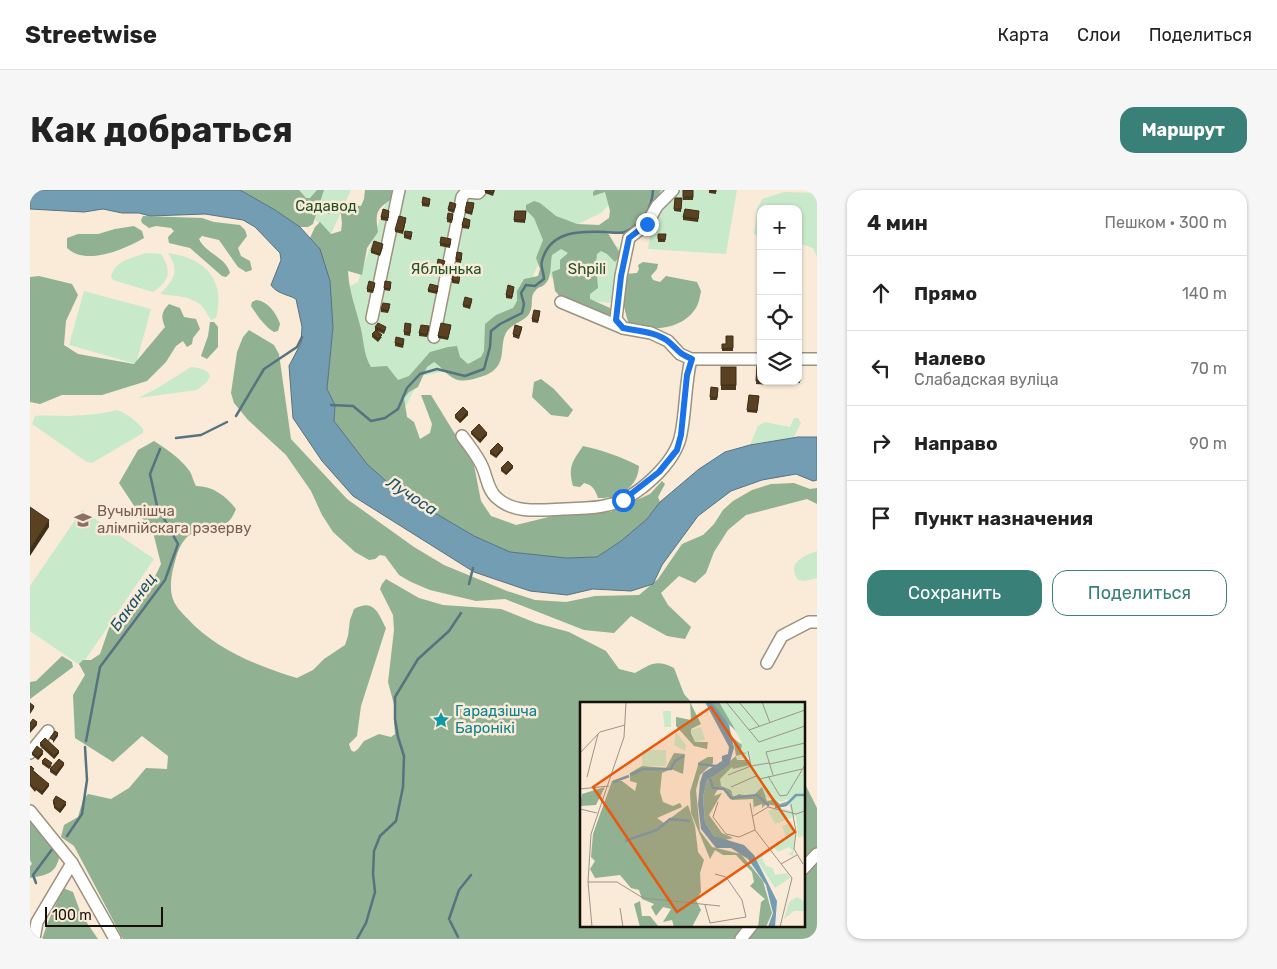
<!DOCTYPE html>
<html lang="ru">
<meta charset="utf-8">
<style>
:root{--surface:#fff;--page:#f6f6f6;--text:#222;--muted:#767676;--line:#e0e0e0;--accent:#398078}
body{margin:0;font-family:Rubik,sans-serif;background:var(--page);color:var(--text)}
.controls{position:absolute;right:15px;top:15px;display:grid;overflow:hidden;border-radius:10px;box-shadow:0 1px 4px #0004}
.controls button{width:45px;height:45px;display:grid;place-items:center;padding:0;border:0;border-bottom:1px solid var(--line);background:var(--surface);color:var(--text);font:25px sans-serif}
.scale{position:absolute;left:15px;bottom:12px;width:118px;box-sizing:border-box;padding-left:5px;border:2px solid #15100a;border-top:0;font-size:14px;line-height:18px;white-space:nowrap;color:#15100a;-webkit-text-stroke:4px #f9ebd8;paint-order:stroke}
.stop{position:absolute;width:15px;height:15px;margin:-11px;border:4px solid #1a73e8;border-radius:50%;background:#fff}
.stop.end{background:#1a73e8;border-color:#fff;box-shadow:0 1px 5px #0008}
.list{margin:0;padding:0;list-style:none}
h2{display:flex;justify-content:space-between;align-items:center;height:65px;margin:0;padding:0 20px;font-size:21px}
h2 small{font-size:16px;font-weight:400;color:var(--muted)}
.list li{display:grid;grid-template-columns:32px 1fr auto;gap:15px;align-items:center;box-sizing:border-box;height:75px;padding:0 20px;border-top:1px solid var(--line)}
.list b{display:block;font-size:19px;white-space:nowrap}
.list p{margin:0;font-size:16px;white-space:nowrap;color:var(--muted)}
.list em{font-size:16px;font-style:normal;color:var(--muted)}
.actions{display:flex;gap:10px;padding:15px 20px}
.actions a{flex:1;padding:11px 0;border:1px solid var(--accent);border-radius:15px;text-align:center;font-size:18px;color:var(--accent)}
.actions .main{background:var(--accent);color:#fff}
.icon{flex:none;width:28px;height:28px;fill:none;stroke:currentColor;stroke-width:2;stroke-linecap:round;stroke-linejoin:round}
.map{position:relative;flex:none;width:787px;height:749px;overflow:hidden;border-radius:15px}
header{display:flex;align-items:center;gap:30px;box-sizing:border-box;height:70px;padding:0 25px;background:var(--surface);border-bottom:1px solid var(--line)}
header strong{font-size:24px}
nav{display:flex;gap:28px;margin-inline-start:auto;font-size:18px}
.intro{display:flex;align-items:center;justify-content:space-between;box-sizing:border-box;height:120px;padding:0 30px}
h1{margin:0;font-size:35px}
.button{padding:12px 22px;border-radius:15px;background:var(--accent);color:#fff;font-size:18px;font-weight:700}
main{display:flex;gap:30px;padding:0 30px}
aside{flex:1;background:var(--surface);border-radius:15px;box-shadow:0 1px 4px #0004}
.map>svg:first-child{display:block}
</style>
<header>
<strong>Streetwise</strong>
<nav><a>Карта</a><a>Слои</a><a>Поделиться</a></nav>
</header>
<div class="intro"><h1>Как добраться</h1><a class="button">Маршрут</a></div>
<main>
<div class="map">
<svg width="787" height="749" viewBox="0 0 787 749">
<rect width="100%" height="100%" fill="#f9ebd8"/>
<g fill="#c8eaca">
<polygon points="253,0 321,0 301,44"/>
<polygon points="360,0 593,0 571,23 536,40 515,58 498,98 466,140 460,173 391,186 376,216 326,165 312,100 328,92"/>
<polygon points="630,0 707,0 696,64 618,59 627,2"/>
<polygon points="754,2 787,3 787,67 783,58 768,53 768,19 731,19 731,49 724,44 727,19 732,9"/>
<polygon points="531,53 582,53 591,59 581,113 559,111 534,99 521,87 517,73 522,62"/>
<path d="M 116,63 L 131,64 C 142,81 140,90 123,102 L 83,90 L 81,86 C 86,70 102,68 116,63 Z"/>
<path d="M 138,63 C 176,68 196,91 186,128 L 181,130 C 178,126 176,121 172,116 C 162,106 144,106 130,104 C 144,90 150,81 138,63 Z"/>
<polygon points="54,101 121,119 106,174 39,155"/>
<path d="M 161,177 C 169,178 176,178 180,186 L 177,192 L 167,200 L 108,208 L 126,199 Z"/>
<path d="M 87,220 C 98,224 105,230 113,239 L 113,243 L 62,273 L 57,272 L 2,234 L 5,226 C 17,225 28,226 40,226 C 56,225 72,224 87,220 Z"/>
<polygon points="764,228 768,228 771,233 764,247 720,255 728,236 735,232 760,237"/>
<polygon points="52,320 124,369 51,476 0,441 0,396"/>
<path d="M 787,361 L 787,388 L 775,391 L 768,390 C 756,373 773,366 787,361 Z"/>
</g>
<g fill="#90b192">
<polygon points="210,0 269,0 276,8 280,8 287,0 294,0 283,34 278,37 270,37 245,20"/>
<path d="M 335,0 L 361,0 L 363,1 L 362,9 C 346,19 345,23 348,42 L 337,58 L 332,85 L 318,81 C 319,101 325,116 330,135 C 334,149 333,164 341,177 L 357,176 L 368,190 L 379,186 L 400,162 L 418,157 L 427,156 L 430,167 L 438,174 L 451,167 L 454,161 L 455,134 L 466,125 L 483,118 L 487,111 L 487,101 L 494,89 L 508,86 L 510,79 L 506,68 L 513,50 L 504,28 L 496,20 L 496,15 L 504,11 L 510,13 L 526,26 L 547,34 L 569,35 L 579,28 L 580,21 L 575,2 L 563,6 L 563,2 L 565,0 L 631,0 C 628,6 626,13 622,19 C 613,34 597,47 578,43 L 591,65 L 585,72 L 577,64 L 571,61 L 567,64 L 566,73 L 568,98 L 560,104 L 560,109 L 580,118 L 580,124 L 570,126 L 533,110 L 525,101 L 522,82 L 530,79 L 530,70 L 538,63 L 531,59 L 522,65 C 520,74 522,88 515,94 C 513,97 508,97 506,100 C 499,106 504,115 500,122 C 497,130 486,132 480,138 C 464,152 485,179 447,188 C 440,190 432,192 425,189 C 416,185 412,177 404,172 L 397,177 L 388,197 L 379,202 L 374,208 L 377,227 L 384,232 L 390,249 L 400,243 L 402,234 L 391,205 L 401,205 L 444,275 L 451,311 L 461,326 L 486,335 L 531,324 L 580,322 L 620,304 L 632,291 L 635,294 L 628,307 L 630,312 L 617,329 L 591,351 L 567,367 L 536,368 L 480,362 L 444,346 L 366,300 L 337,274 L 304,231 L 305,215 L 297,199 L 303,137 L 290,59 L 280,48 L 285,37 L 290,32 L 301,44 L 311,41 L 312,33 L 310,17 L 314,14 L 331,16 L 334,9 Z"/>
<path d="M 113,26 L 172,28 L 184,32 L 210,35 L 215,40 L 217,46 L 208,58 L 211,66 L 220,71 L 222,80 L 216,82 L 208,77 L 189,50 L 172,46 L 169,49 C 176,64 196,67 200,83 L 196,87 L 192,86 L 160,58 L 139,53 L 138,47 L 144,41 L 141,38 L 126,36 L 119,38 L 112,33 L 111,30 Z"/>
<path d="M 104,36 L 112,41 L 114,48 C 93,60 56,76 37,58 L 37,48 L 48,44 L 68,44 L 85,39 Z"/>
<path d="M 613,72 L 628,74 L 627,79 L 621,86 L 623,90 L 630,92 L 636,86 L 667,92 L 671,101 C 670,106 669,112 667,116 C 654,140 622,142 599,134 C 594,120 589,97 596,84 L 607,83 L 609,79 L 608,75 Z"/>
<path d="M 9,86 L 42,94 L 48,105 L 36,131 L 34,155 L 48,164 L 104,174 L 135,137 C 131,127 131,122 139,114 L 150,118 L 154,127 L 166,129 L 170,139 L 163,148 L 162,154 L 157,157 L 153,151 L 146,156 L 136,172 L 117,191 L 72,205 L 32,205 L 10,214 L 0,212 L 0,87 Z"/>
<path d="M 226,110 C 238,111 246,123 250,134 L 248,141 L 244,142 C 234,136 227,125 221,116 L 222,112 Z"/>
<polygon points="180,132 184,132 188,137 188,157 177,169 171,166 178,146"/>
<polygon points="219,140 244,155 249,164 261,249 317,309 384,357 414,375 477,401 505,410 536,412 565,406 609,405 628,389 652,354 673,345 684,334 693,320 703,311 722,300 741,294 764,293 780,299 787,298 787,314 777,309 716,325 698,340 684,362 676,383 665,393 649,386 631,403 638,415 661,437 655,449 637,446 601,426 584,443 554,440 475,409 446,411 400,400 381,392 369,385 355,366 350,365 345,369 339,370 325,362 303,342 292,325 281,301 256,265 218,230 204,213 201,203 207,162 213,147"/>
<polygon points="511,189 524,199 543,220 538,227 521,225 502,207 504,192"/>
<path d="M 124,251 C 136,259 149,267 158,279 C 162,283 163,291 166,296 C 183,296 196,306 206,319 C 195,349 171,333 156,348 C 148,357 146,368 143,379 C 141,388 140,398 142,406 C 144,415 151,422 157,428 C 185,459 227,476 267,488 L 283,480 L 294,469 L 315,455 L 318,446 L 320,430 L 324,419 C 344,408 348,423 356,438 L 331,516 L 327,546 L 319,554 L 321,560 L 324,562 L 328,559 L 334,551 L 349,544 L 361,547 L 365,544 L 364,532 L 366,522 L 358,492 L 364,440 L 363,425 L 350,399 L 352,394 L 356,389 L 389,408 L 413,415 L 471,419 L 506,433 L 539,442 L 576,461 L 589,479 L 605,483 C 621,474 626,469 644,478 L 654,504 L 662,513 L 551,513 L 551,735 L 773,735 L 773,590 L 787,618 L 787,749 L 93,749 L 44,656 L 31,647 L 34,635 L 48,627 L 53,610 L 58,604 L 81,609 L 99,598 L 116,578 L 137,579 L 138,566 L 112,546 L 83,572 L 45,548 L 43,505 L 55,485 L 49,474 L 53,470 L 61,470 L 70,464 L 79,438 L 122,393 L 131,374 L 124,346 L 89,293 L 108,260 Z"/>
<path d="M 553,256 C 572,260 592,267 609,276 C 608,298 588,309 568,308 C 565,300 563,295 554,293 L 550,297 L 543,296 C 538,277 542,272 553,256 Z"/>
<polygon points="32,466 42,472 43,477 0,509 0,492 6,491"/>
<path d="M 0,628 L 7,634 L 29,668 C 25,685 15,685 0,688 L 0,676 L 2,674 L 0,670 Z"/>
<polygon points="33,698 43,702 51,724 68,749 12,749 18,732"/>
</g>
<path fill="#729db3" stroke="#567380" d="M 0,0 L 210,0 L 245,20 L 270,37 L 290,59 L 300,91 L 303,137 L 297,199 L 305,215 L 304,231 L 337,274 L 366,300 L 444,346 L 480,362 L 536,368 L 567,367 L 591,351 L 617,329 L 630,312 L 669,279 L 695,262 L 720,255 L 768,247 L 787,247 L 787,290 L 783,291 L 766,284 L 732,290 L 701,301 L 668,326 L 632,375 L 623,394 L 601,401 L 563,399 L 537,405 L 500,401 L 444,382 L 323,306 L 292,271 L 263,228 L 259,176 L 271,153 L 272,137 L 266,109 C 257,104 247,104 241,95 L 251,70 L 250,63 L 225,37 L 213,30 L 175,24 L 120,26 L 109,23 L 92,23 L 73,19 L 54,22 L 0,19 Z"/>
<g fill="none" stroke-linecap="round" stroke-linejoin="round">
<g stroke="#567380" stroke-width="2.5">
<path d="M 301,215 L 323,216 L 341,231 L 355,228 L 368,219 L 377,198 L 390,184 L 407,179 L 435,186 L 454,179 L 460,157 L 461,141 L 470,134 L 492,123 L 494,114 L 491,103 L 496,95 L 505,96 L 514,89 C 514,83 510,76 512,71 C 520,40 551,41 576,42 C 581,42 590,44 595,42 C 613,34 622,18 623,0"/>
<polyline points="206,226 234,179 267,157 272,147"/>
<polyline points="146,248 171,245 197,232"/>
<polyline points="439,394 443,378"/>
<polyline points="56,551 70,477 135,390 148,354 127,316 120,284 130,259"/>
<polyline points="37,646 52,624 57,590 55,557"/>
<polyline points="6,693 3,685 23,658"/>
<polyline points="419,729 429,700 441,685"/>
<polyline points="420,731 428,747"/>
<polyline points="327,749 336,733 345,702 343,684 344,661 350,646 366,631 373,597 374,566 368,547 365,529 365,507 388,469 419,441 431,423"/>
</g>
<g stroke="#9d917f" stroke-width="14">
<g id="minor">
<polyline points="531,112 593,138 621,143 638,151 650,164 661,169 731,169"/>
<polyline points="342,128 369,0"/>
<polyline points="593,138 586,129 591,86 599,48 617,34 627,16 643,0"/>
<polyline points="404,147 432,7 436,2 448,3 451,0"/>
<polyline points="768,169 787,169"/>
<path d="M 432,246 C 439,255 446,264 451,274 C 457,285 457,300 467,308 C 484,324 512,320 533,319 C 547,318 564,319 578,315 C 606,309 646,273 651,244 C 656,219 655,194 661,169"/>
<polyline points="737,473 752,446 779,432 787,432"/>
<polyline points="0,563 18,541"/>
<polyline points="0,621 42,673 85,749"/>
<polyline points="773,679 787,664"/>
<polyline points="4,749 7,732 42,673"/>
<polyline points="711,749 722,735"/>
</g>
</g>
<use href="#minor" stroke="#fff" stroke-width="11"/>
</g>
<g fill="#4d381d">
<polygon points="465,0 463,6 455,3 455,1"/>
<rect x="653" y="0" width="10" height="10"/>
<polygon points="679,0 686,0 686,4 679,3"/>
<polygon points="645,8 652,8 651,22 644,21"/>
<polygon points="400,11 399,17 392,16 392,13"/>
<polygon points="426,16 424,23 418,21 418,19"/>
<polygon points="444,16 442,25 435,23 435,21"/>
<polygon points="292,18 302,19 299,24 292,20"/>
<polygon points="485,21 496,21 495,33 484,32"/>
<polygon points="359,23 358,31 351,30 351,27"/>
<polygon points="669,24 668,32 653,30 653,27"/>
<polygon points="423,27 422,33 417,32 417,29"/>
<polygon points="376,30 373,44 365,42 365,40"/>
<polygon points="440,32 439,39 432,38 432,35"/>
<polygon points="628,44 636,44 635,52 628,52"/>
<polygon points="374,45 382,45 381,50 374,48"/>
<polygon points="421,51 420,58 410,56 410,53"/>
<polygon points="353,57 350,66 341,63 341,61"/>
<polygon points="432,66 431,73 426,72 426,69"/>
<polygon points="415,73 413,78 407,77 407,75"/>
<polygon points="430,85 429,94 422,93 422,90"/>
<polygon points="345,95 343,103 337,102 337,99"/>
<polygon points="361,95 360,101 354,100 354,98"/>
<polygon points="408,99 407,104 398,102 398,100"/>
<polygon points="484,99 482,109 476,108 476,105"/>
<polygon points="442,111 440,119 433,117 433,115"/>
<polygon points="360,117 358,123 351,122 351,119"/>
<polygon points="510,123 508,133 502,132 502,129"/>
<polygon points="381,136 380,146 374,145 374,142"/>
<polygon points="345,137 356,139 354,144 345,140"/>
<polygon points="421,137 418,150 408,148 408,146"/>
<polygon points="399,139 397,147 389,146 389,143"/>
<polygon points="492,139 489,149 483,147 483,144"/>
<polygon points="342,144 352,147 348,152 342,147"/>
<polygon points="703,146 703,161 692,161 692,154 696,154"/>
<polygon points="374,152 373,158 365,156 365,153"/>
<polygon points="727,176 740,191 739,195 726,194"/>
<rect x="691" y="177" width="15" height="23"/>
<polygon points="768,181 770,181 770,193 764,193 764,191 768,191"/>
<polygon points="681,197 688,198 687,210 680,210"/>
<polygon points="719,205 729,206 727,223 717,222"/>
<polygon points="425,225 438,225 430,233 425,228"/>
<polygon points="441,242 457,245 450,253 441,244"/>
<polygon points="473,260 466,268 460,264 460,261"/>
<polygon points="471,278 483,278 476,285 471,281"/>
<polygon points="10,553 29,563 24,569 10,556"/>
<polygon points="2,563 13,564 8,570 2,565"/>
<polygon points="12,571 22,576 19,579 12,574"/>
<polygon points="34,575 26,586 20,582 20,579"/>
<polygon points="0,577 19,596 12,605 6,600 5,602 0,596"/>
<polygon points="23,611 36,615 30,623 24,618 24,615 23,614"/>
</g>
<g fill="#3f2e18">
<polygon points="438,222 438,225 430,233 430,230"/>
<polygon points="457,243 457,245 450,253 450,250"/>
<polygon points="473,258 473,260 466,268 466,266"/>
<polygon points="483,276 483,278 476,285 476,283"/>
<polygon points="19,330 19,337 0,366 0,359"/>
<polygon points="4,516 4,518 0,524 0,522"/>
<polygon points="7,532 7,535 0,543 0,541"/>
<polygon points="28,543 28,546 23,553 23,550"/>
<polygon points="13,561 13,564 8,570 8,568"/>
<polygon points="29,561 29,563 24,569 24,566"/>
<polygon points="34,573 34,575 26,586 26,583"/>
<polygon points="19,594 19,596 12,605 12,602"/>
<polygon points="36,612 36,615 30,623 30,620"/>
</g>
<g fill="#5a4122" stroke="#3f2e18">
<polygon points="455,0 464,0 463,3 455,1"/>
<rect x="653" y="0" width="10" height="7"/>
<polygon points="679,0 686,0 686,2"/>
<polygon points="393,7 400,9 399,15 392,13"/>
<polygon points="645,8 652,8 651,19 644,19"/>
<polygon points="420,12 426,14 424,20 418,19"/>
<polygon points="437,12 444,13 442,22 435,21"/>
<polygon points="295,13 302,16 299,22 292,18"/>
<polygon points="353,19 359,21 358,28 351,27"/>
<polygon points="655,19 669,21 668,29 653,27"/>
<polygon points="485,21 496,21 495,30 484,30"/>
<polygon points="418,23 423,24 422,30 417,29"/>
<polygon points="369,26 376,28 373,41 365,40"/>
<polygon points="434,28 440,30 439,37 432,35"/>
<polygon points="375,41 382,42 381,47 374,45"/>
<polygon points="628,44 636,44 635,50 628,49"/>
<polygon points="411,47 421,49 420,55 410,53"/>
<polygon points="344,51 353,54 350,64 341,61"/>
<polygon points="427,62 432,63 431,70 426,69"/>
<polygon points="408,69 415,71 413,76 407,75"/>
<polygon points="424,81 430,82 429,92 422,90"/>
<polygon points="339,91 345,93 343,101 337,99"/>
<polygon points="355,91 361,92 360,99 354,98"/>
<polygon points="400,94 408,96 407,102 398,100"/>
<polygon points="478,95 484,97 482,107 476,105"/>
<polygon points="435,107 442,109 440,116 433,115"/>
<polygon points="353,113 360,114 358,121 351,119"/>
<polygon points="504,120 510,121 508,131 502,129"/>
<polygon points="348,133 356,137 354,141 345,137"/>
<polygon points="375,133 381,134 380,143 374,142"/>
<polygon points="411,133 421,135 418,148 408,146"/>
<polygon points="391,135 399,136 397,145 389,143"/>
<polygon points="485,135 492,137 489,146 483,144"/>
<polygon points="346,140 352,145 348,149 342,144"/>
<polygon points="696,146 703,146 703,158 692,159 692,154 696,154"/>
<polygon points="366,147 374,149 373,155 365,153"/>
<polygon points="728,149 731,150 731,156 728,155"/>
<polygon points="727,176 731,177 731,191 739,191 739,193 726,191"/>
<rect x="691" y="177" width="15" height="18"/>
<polygon points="768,181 770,181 770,191 768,190"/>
<polygon points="681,197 688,198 687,208 680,207"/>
<polygon points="719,205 729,206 727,221 717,220"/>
<polygon points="433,217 438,222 430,230 425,225"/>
<polygon points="449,234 457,243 450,250 441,242"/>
<polygon points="468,253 473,258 466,266 460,261"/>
<polygon points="478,271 483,276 476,283 471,278"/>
<polygon points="0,317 19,330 0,359"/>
<polygon points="0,513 4,516 0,522"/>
<polygon points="3,529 7,532 0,541 0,533"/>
<polygon points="25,541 28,543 23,550 20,548"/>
<polygon points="15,548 29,561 24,566 10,553"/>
<polygon points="7,556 13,561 8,568 2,563"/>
<polygon points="15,568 22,573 19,577 12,571"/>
<polygon points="29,569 34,573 26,583 20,579"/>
<polygon points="1,576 4,579 2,580 19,594 12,602 6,598 5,599 0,594 0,577"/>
<polygon points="26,606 36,612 30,620 24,616 25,613 23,611"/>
</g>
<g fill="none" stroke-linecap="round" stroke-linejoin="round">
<path stroke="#1a73e8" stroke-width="6" d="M 593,310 L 629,282 L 647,260 L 651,245 L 657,185 L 662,169 C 648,163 649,161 639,152 C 627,142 608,141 593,138 L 586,130 L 591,86 L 599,48 L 617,34"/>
</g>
<defs>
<g id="university-bare" transform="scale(1.35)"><path d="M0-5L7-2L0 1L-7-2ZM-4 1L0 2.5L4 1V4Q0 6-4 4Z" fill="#8d6e63" stroke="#f9ebd8" stroke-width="2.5" paint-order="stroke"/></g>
<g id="sight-bare" transform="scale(1.35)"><path d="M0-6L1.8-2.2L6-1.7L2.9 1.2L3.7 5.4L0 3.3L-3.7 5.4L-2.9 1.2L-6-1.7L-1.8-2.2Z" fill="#0f9aa8" stroke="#f9ebd8" stroke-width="2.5" paint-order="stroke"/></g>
</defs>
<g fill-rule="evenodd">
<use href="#university-bare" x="53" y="330"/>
<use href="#sight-bare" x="411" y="530"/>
</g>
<g text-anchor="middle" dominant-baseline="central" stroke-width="5" stroke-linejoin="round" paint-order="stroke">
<g font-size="15" fill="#1f5127" stroke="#f9ebd8">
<text x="296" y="16">Садавод</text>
<text x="416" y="79">Яблынька</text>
<text x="557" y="79">Shpili</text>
</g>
<g font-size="15" fill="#785e54" stroke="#f9ebd8" text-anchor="start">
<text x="67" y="321">Вучылішча<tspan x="67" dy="17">алімпійскага рэзерву</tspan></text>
</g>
<g font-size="15" fill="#0d838f" stroke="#f9ebd8" text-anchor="start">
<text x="425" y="521">Гарадзішча<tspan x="425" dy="17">Баронікі</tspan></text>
</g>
<g font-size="16" font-style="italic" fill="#1a526a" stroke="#f9ebd8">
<text transform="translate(382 306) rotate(33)">Лучоса</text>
<text transform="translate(103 412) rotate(-54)">Баканец</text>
</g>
</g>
<g transform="translate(550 512)">
<rect width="225" height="225" fill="#f9ebd8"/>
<path d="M 139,0 L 225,0 L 225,138 L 223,134 L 218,135 L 216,114 L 195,122 L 188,109 L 198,105 L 211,109 L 207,97 L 202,100 L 177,93 L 153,97 L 144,87 L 137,88 L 140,75 L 149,65 L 170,62 L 170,55 L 157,58 L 161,39 ZM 83,9 L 91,9 L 91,25 L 85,25 L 85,30 ZM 121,25 L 125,37 L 115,41 L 111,28 ZM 96,30 L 106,43 L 105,49 L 94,43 ZM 62,48 L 86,48 L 86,64 L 62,64 ZM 208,122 L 215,130 L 213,154 L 208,152 L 213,149 L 209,145 L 198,150 L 194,146 L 206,135 L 202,124 ZM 186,149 L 182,156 L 186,164 L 193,166 L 195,173 L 207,171 L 210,176 L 195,186 L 176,156 ZM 217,195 L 225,200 L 225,209 L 214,209 L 204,217 L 209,200 Z" fill="#c8eaca"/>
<path d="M 110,0 L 121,22 L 111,27 L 111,31 L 115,40 L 128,40 L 127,47 L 114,44 L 96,24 L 96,15 L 111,18 ZM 132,0 L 139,0 L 156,29 L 143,17 ZM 153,36 L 162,43 L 160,50 L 167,51 L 156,54 L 157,58 L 169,58 L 170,63 L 153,67 L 152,65 L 140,77 L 141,84 L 151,88 L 153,95 L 159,92 L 172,95 L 182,85 L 187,99 L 192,98 L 191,94 L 200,102 L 208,99 L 203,105 L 186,102 L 182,106 L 182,102 L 174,105 L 174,110 L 173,97 L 152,98 L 147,93 L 147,88 L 138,87 L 134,94 L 142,91 L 129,113 L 142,131 L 153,136 L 145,138 L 134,134 L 125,120 L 123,95 L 127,78 L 156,54 ZM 94,51 L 105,52 L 103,72 L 91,67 L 82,71 L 80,90 L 83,100 L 93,104 L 100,101 L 102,105 L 77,116 L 84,121 L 108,103 L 115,124 L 118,150 L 124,158 L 120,171 L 121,190 L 116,198 L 121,208 L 112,225 L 94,225 L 92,218 L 83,220 L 91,207 L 83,205 L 76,214 L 71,205 L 74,202 L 62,197 L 59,188 L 51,186 L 40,173 L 15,176 L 10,167 L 15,159 L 11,155 L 13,132 L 32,79 L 42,79 L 55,89 L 57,81 L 50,79 L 50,71 L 62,64 L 86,66 ZM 128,55 L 133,55 L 133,61 L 120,73 L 116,88 L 120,129 L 132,145 L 161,152 L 183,179 L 192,211 L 186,225 L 178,225 L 181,200 L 185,197 L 170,184 L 174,180 L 172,170 L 156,153 L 143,153 L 135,148 L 130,157 L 111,111 L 110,90 L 119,60 ZM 25,85 L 16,103 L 0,104 L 2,92 ZM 60,199 L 62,214 L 70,214 L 79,225 L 60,225 L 54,202 Z" fill="#90b192"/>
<path d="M 125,0 L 132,0 L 149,23 L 154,46 L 149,63 L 127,78 L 123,95 L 125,120 L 134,134 L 164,143 L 174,153 L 197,199 L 195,225 L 188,225 L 193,211 L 186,183 L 168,157 L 151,146 L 136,146 L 121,127 L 118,102 L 120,80 L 123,71 L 142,59 L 142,54 L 148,52 L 149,45 Z" fill="#729db3"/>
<path fill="none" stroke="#729db3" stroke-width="2.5" d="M 118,62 L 136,64M 50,73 L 63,67 L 91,67 L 95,59 L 104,54M 130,77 L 133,86 L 144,87 L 151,96 L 177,93 L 189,104M 33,80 L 49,74M 195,105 L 206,103 L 216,93 L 225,93M 45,139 L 77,128 L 90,117 L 110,119"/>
<path fill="none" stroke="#9e9386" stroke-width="1" d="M 146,0 L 179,40 L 225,24M 159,0 L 179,24M 182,0 L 190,21M 200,0 L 222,0M 169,28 L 225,8M 168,49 L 171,64M 0,51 L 20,30 L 45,23M 190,62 L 225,54M 148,73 L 171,64 L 189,61M 193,73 L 186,50 L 225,41M 188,74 L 200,94 L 207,93 L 225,63M 7,75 L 18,32M 151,85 L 176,74 L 180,77 L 222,67M 0,87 L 29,84M 138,100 L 133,115 L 146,132 L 159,135 L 175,128M 170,101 L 175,128 L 212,176 L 200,225M 211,102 L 216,130 L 214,147 L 223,162M 0,107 L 17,111M 173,114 L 188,105 L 216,112 L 225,109M 201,162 L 217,153M 8,180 L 37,180 L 63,196 L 140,204M 125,203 L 130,221 L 166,215 L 162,198 L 146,175 L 135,172M 40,206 L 43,225M 12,225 L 8,180 L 11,132 L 44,35 L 46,0"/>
<path fill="#e8590c" fill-opacity="0.15" stroke="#e8590c" stroke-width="2.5" d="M 131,5 L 215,130 L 97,210 L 13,85 Z"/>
<rect width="225" height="225" fill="none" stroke="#15100a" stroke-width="2.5"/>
</g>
</svg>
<div class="controls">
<button>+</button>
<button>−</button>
<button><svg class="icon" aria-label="locate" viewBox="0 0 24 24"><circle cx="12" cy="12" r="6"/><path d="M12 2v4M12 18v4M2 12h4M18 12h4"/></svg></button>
<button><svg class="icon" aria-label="layers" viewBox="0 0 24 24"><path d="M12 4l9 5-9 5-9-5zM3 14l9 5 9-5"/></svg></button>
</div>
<div class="scale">100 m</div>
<div class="stop" style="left:593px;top:310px"></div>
<div class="stop end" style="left:617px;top:34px"></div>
</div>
<aside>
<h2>4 мин<small>Пешком · 300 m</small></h2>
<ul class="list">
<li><svg class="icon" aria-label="ahead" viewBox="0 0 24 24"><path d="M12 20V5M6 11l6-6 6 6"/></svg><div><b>Прямо</b></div><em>140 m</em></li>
<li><svg class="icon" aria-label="left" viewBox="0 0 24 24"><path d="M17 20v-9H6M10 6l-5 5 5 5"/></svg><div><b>Налево</b><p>Слабадская вуліца</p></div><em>70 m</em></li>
<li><svg class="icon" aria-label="right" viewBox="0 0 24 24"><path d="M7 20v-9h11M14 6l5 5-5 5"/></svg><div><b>Направо</b></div><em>90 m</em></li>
<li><svg class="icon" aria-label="arrive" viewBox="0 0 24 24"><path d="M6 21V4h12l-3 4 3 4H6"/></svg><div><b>Пункт назначения</b></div></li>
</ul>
<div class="actions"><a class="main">Сохранить</a><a>Поделиться</a></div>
</aside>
</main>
